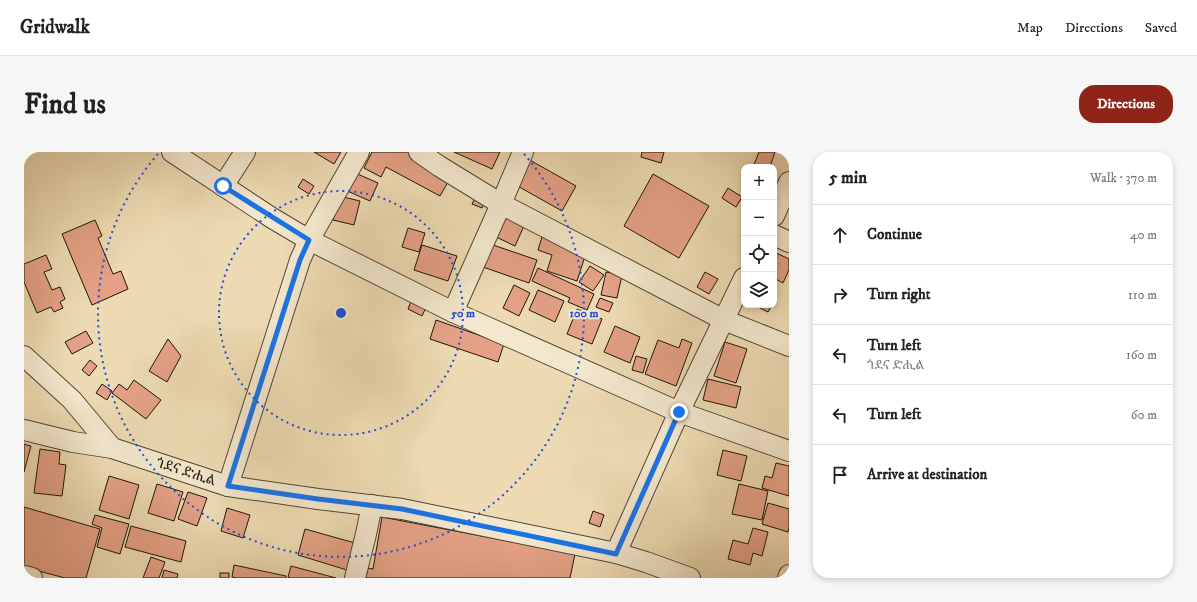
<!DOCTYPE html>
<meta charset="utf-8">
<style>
:root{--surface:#fff;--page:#f6f6f6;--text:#222;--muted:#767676;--line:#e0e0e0;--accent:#8f2418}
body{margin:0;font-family:"IM FELL DW Pica","Noto Serif Ethiopic",serif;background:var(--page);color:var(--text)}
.controls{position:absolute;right:12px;top:12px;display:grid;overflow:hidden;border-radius:8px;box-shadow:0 2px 6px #0003}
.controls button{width:36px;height:36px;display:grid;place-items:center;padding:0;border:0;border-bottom:1px solid var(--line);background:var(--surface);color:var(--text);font:20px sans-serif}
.stop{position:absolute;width:12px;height:12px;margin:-9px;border:3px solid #1a73e8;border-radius:50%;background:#fff}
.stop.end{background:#1a73e8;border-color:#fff;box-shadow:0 1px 4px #0008}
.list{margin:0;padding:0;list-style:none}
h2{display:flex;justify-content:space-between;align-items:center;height:52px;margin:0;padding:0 16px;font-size:17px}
h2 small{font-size:13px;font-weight:400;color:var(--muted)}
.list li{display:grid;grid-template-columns:26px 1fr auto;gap:12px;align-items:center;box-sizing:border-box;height:60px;padding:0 16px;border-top:1px solid var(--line)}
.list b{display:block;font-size:15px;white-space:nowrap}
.list p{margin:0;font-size:13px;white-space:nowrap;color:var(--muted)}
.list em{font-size:13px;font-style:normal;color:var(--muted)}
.icon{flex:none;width:22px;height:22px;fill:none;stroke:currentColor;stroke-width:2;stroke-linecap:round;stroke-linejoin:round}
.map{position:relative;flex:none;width:765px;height:426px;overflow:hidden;border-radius:16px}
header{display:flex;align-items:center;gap:24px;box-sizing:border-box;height:56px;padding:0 20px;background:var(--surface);border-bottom:1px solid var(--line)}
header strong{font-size:19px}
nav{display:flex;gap:22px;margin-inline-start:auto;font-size:14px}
.intro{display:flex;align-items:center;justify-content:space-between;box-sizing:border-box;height:96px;padding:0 24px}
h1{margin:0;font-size:28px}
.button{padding:10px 18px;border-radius:16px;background:var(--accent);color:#fff;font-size:14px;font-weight:700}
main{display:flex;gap:24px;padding:0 24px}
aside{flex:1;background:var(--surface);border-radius:16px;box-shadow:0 2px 6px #0003}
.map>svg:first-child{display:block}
</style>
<header>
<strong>Gridwalk</strong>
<nav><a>Map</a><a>Directions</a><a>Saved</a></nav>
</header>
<div class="intro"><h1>Find us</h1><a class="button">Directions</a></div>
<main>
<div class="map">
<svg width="765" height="426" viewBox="0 0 765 426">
<rect width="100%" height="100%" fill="#eddab2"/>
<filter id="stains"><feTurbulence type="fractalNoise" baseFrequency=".005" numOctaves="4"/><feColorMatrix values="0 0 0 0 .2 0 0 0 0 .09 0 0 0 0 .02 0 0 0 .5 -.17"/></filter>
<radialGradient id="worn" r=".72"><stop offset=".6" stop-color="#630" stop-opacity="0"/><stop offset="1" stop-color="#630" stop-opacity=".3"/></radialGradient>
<g fill="#e4a185" stroke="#1f140a">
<polygon points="290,0 317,0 310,12"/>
<polygon points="348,0 390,0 429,21 416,44 362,15 357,25 340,16"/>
<polygon points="430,0 476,0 468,17"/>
<polygon points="618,0 640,0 637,11 617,5"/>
<polygon points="735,0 751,0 746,15 729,15"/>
<polygon points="504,7 552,34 538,59 490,32"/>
<polygon points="329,20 354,31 346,49 321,38"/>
<polygon points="629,22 685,54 655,106 600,74"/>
<polygon points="279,27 290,34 285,42 274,35"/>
<polygon points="704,36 718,45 712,55 698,46"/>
<polygon points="454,40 463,44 458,56 448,52"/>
<polygon points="315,44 336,49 330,73 309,68"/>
<polygon points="481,54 504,65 491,94 468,83"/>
<polygon points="71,68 78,84 74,86 89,122 97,119 104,137 68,153 38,82"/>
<polygon points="384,76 401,81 395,100 378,95"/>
<polygon points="518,85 562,101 553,129 523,119 528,103 514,98"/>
<polygon points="466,92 513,108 505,131 459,115"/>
<polygon points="398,93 433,104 424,129 390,118"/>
<polygon points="750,100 765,107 765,118 759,131 750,126"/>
<polygon points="22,103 28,117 20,120 28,138 36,135 41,147 36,150 39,156 30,160 27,155 13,161 0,130 0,112"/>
<polygon points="566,114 580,123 569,139 555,130"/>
<polygon points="514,116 570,142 563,158 544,150 546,146 508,129"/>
<polygon points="582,120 598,123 593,146 577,143"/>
<polygon points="681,120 694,127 685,142 673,135"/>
<polygon points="490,133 506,141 495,164 479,156"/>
<polygon points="514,138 540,149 531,170 505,158"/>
<polygon points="389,144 404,151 398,164 384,157"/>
<polygon points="576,146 589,151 585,160 572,155"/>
<polygon points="730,153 748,153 744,160"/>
<polygon points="553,157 578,167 568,192 543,182"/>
<polygon points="412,168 480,192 474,210 406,187"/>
<polygon points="591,174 616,185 606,211 580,200"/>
<polygon points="62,179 69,191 48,202 41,190"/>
<polygon points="144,187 157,204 143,230 125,219"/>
<polygon points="658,187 668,191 652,234 621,222 634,188 655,196"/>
<polygon points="701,190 723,197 712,231 690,224"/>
<polygon points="612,204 623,207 619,221 608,218"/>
<polygon points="66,208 73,214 65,224 58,218"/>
<polygon points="684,227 717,235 712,256 679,248"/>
<polygon points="110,228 137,248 122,267 88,241 95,232 103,238"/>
<polygon points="78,232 88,239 83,248 72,241"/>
<polygon points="0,292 7,294 0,320"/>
<polygon points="16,297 36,300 35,312 42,313 38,344 10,341"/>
<polygon points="699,298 723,304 717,329 693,323"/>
<polygon points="752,311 765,314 765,344 738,336 741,324 748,326"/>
<polygon points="85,324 115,333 105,367 75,358"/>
<polygon points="133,332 159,340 150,369 124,361"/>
<polygon points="715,332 744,339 738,368 708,362"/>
<polygon points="164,340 183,346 173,374 154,367"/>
<polygon points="744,351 765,357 765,375 764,380 738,372"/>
<polygon points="0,355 76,377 62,426 41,426 0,415"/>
<polygon points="203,356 226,363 219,386 197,379"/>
<polygon points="569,359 580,363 576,375 565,371"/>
<polygon points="71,363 105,372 96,402 73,395 78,376 68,372"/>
<polygon points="358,365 551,402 546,426 342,426 344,416 349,417"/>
<polygon points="107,374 162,389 157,410 101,395"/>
<polygon points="729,376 744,380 738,404 729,401 726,413 704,407 709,388 724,392"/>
<polygon points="281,377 331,391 323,418 274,403"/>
<polygon points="127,405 141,410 135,426 119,426"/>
<polygon points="210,413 262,424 262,426 213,426 208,425"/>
<polygon points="267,414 312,426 267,426 264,425"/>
<polygon points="140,418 154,422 153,426 138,426"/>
<rect x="196" y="421" width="9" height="5"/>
</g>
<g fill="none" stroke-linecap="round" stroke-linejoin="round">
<g stroke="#524634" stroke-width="22">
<g id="street">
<polyline points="148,0 248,66 285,88 429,160 655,260 765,299"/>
<polyline points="395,0 415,14 477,52 700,168 765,194"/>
<polyline points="199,34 221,0"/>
<polyline points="750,64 765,30"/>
<polyline points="750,83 765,90"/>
<polyline points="429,160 477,52 499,0"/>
<polyline points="0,204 48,248 88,296"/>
<polyline points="0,278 49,290 88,296 204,334 294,347 378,357 592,401 622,410 666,426"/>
<polyline points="204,334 276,108 285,88 335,0"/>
<polyline points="592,401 655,260 720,126"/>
<polyline points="0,424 8,426"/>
<polyline points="331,426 342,382 348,353"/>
<polyline points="764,426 765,423"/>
</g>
</g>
<use href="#street" stroke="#f3e7cd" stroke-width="20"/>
</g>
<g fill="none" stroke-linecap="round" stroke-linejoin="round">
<polyline stroke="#1a73e8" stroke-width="5" points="199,34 285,88 276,108 204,334 294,347 378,357 592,402 655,260"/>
</g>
<g fill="none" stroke="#1d4ed8" stroke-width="2" stroke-dasharray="2 4">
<circle cx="317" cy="161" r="122"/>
<path d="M500 2A243 243 0 1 1 134 2"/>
</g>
<g text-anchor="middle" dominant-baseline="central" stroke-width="4" stroke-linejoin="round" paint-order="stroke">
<g font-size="14" fill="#1f140a" stroke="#f3e7cd">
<text transform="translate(162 320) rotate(18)">ጎደና ድሒል</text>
</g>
</g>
<circle cx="317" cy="161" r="6" fill="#1d4ed8" stroke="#f3e7cd" stroke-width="2"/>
<g font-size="12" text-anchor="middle" font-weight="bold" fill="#1d4ed8" stroke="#f3e7cd" stroke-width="4" stroke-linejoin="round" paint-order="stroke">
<text x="439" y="165">50 m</text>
<text x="560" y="165">100 m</text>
</g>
<rect width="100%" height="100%" filter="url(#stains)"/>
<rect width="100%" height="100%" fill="url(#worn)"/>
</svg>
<div class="controls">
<button>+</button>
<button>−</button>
<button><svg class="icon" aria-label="locate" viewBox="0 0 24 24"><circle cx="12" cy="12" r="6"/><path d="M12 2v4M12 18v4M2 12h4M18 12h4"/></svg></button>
<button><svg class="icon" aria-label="layers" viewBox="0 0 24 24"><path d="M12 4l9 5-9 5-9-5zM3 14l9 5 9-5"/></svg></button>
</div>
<div class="stop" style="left:199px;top:34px"></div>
<div class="stop end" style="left:655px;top:260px"></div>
</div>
<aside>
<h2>5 min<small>Walk · 370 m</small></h2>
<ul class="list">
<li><svg class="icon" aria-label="ahead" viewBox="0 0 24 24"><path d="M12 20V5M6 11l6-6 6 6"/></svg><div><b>Continue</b></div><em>40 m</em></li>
<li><svg class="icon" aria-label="right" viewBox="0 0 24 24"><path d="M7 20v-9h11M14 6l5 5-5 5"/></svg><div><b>Turn right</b></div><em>110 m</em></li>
<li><svg class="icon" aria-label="left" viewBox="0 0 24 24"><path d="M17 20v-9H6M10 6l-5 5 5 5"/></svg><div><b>Turn left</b><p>ጎደና ድሒል</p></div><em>160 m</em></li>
<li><svg class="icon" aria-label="left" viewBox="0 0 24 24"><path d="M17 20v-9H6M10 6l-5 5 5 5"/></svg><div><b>Turn left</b></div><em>60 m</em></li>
<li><svg class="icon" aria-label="arrive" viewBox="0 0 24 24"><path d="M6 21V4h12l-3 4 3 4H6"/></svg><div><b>Arrive at destination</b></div></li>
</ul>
</aside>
</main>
